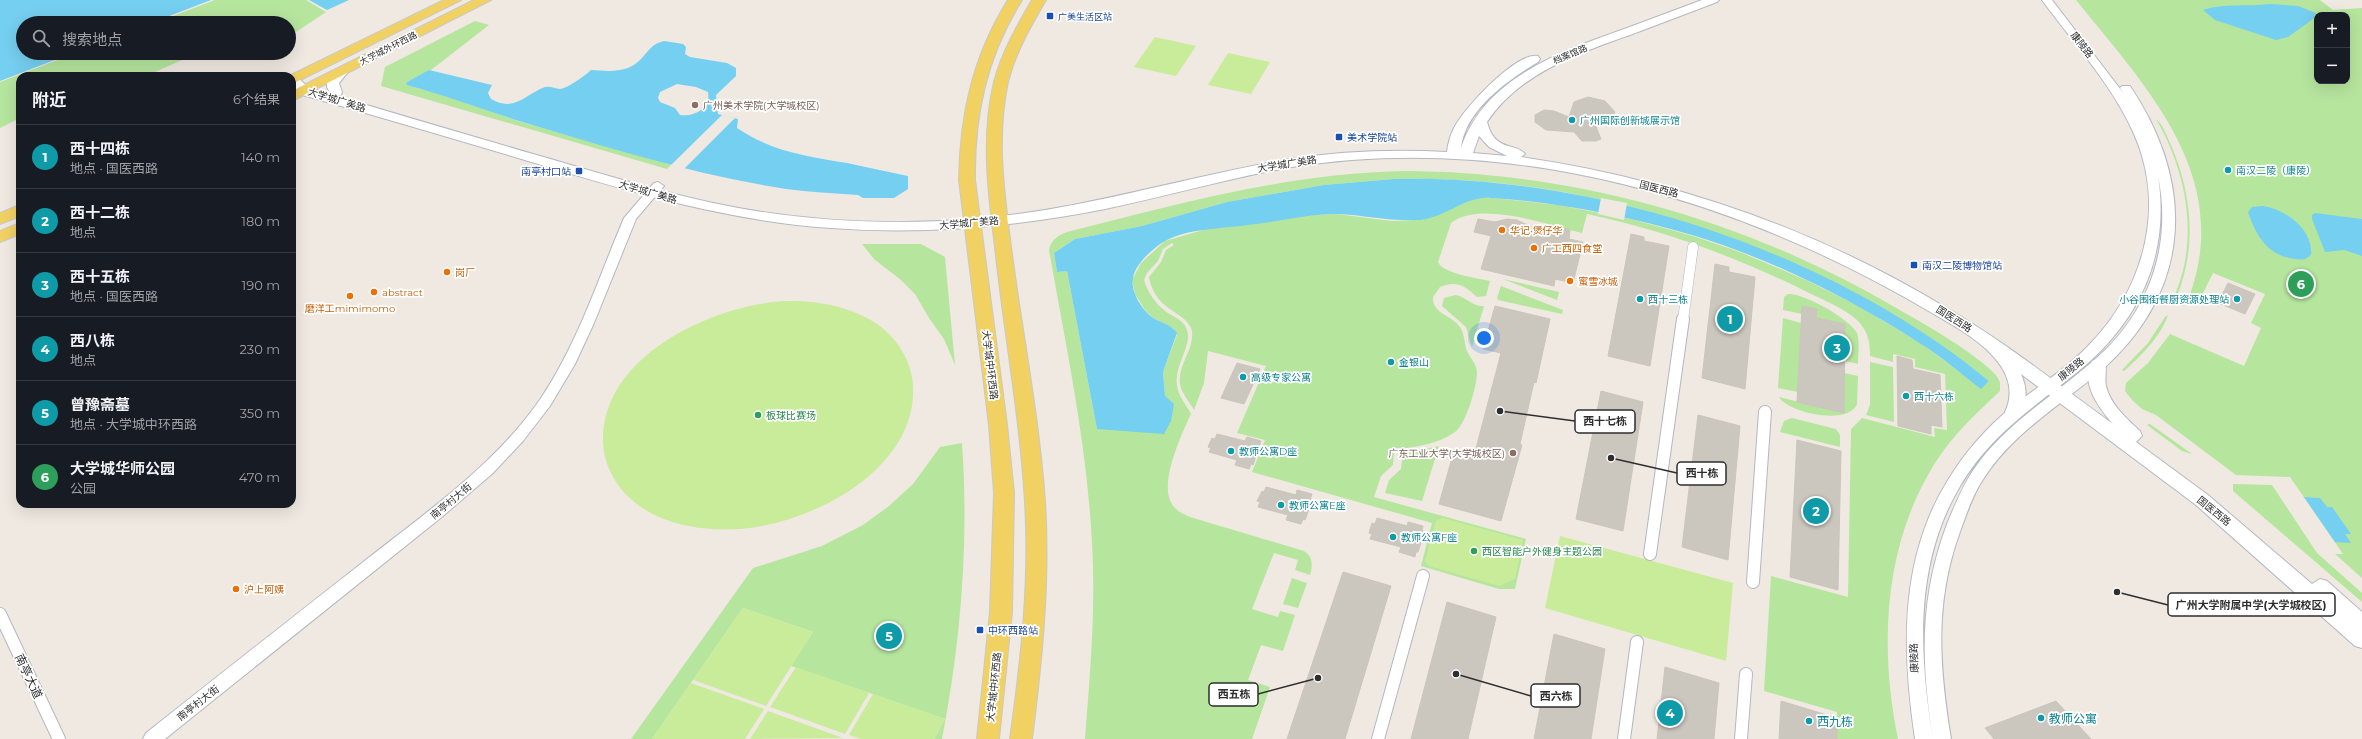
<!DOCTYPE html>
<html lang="zh">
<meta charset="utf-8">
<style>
:root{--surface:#171b24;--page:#20242c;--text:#f1f3f6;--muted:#9ea1a6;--line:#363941;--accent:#4264fb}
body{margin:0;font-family:Montserrat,"Noto Sans SC",sans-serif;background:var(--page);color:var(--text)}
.controls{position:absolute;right:12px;top:12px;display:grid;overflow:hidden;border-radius:8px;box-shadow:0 4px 16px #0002}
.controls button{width:36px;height:36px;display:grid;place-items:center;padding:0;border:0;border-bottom:1px solid var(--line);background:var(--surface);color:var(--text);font:20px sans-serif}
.you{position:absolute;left:1484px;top:338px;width:14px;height:14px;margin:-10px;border:3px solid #fff;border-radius:50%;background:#1a73e8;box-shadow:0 0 0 6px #1a73e833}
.badge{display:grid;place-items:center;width:26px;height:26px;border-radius:50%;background:var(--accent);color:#fff;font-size:13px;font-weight:700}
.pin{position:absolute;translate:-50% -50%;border:2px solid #fff;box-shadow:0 1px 4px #0006}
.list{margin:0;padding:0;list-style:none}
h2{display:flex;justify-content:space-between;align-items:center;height:52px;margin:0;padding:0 16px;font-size:17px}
h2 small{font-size:13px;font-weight:400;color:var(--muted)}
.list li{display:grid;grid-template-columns:26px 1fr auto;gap:12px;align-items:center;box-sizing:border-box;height:64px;padding:0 16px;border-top:1px solid var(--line)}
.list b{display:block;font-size:15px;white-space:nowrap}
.list p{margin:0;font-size:13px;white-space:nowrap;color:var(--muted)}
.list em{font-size:13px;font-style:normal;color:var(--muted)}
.icon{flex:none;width:22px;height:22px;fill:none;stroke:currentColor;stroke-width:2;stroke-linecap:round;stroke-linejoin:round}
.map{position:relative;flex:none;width:2362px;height:739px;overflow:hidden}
.search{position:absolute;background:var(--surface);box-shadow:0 4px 16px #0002;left:16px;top:16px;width:280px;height:44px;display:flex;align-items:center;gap:10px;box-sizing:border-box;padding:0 14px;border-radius:22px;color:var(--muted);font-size:15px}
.panel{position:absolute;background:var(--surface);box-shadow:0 4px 16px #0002;left:16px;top:72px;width:280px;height:436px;border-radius:12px}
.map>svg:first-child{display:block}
</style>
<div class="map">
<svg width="2362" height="739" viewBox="0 0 2362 739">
<rect width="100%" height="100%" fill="#efe9e1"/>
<g fill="#b6e59e" fill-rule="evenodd">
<polygon points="215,0 306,0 326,12 290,36 289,23 155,23"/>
<path d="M 2076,0 L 2320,0 L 2333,10 L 2362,8 L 2362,578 L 2335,554 L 2343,554 L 2290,477 L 2236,475 L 2156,415 L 2142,409 L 2132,400 L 2125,391 L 2126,383 L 2148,363 L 2170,334 L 2244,366 L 2261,328 L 2251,323 L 2265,294 L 2213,273 L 2199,301 L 2189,297 C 2234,176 2146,87 2076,0 ZM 2317,15 L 2347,15 L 2347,81 L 2317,81 Z"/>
<polygon points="475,21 489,25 431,70 407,82 406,85 441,94 518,121 671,165 667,169 381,86 385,67"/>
<polygon points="76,53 198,53 146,76 20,76 20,118 0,128 0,82"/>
<path d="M 2156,119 C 2163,124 2167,137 2171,145 C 2192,194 2197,246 2177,296 L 2176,292 C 2199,236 2186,170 2156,119 Z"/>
<path d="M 1405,171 C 1579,172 1748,221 1898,309 C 1926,325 1974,352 1996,375 L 2000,382 L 2000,391 C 1980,410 1960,428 1944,450 C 1884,533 1878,642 1898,739 L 1837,739 L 1837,712 L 1764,691 L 1771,576 L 1848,597 L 1851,429 L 1862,418 L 1935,437 L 1934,428 L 1947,430 L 1945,374 L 1915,367 L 1915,359 L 1893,354 L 1893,362 L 1870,356 C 1870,342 1868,331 1857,320 C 1844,308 1823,300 1807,292 C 1737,257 1663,230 1587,214 L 1582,233 C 1548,225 1480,200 1451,223 L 1438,262 C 1443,274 1478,278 1490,281 L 1486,296 L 1477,297 C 1465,286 1457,280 1440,287 L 1433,297 C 1432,314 1452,315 1460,327 C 1465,335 1464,343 1467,351 C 1470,358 1477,364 1477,373 C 1477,386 1466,424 1455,432 C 1439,444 1414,447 1394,450 L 1393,465 L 1381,476 L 1374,497 L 1526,539 L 1515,589 L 1499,589 L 1421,566 L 1432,523 L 1252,472 L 1265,440 L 1237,433 L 1266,366 L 1208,351 L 1204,383 L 1194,410 C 1190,403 1184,396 1181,388 C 1174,367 1198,346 1191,328 C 1183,310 1155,311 1149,277 L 1161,262 L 1166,250 L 1174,245 L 1172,243 L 1163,249 L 1158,261 L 1147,273 L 1144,280 C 1147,291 1155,303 1164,310 C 1172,317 1184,319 1187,330 C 1193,347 1171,367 1178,390 C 1180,398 1187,406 1191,414 C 1182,433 1161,479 1170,500 C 1173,509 1182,514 1190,517 L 1304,551 C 1313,557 1313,565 1310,575 L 1295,570 L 1298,560 L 1274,553 L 1252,609 L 1278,617 L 1280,611 L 1295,615 L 1283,651 L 1261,645 L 1248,680 L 1270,687 L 1252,739 L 1085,739 C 1090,674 1096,608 1092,543 C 1087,444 1066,347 1049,250 C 1051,240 1057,236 1067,232 C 1179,204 1289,173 1405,171 ZM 1394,179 C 1550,175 1704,217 1842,288 C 1895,315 1943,344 1989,381 L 1981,388 L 1922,344 L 1858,306 L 1806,280 L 1740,252 L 1693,236 L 1631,219 L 1558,205 L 1493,198 L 1477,198 L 1422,220 L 1392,221 L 1336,214 L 1309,215 L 1207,229 L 1165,241 L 1141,263 L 1132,280 L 1135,294 L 1145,310 L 1152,317 L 1174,329 L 1177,335 L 1163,372 L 1165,396 L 1097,429 L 1067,271 L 1057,272 L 1054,253 L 1075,239 L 1142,226 L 1227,202 L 1324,185 Z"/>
<polygon points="862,244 921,244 945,257 955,365 944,339 929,318 915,294 901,280 874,259"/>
<polygon points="1503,279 1559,292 1557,300"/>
<polygon points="1501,286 1563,310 1562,314 1498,300 1497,298"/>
<path d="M 1788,294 C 1804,293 1850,319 1857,333 C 1860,342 1858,355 1858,364 L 1845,361 L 1845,324 L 1816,318 L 1816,309 L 1802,306 L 1802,314 L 1783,310 L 1784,297 Z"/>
<path d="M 1455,295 C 1466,296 1472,307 1484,306 L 1472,347 L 1466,327 L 1442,306 L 1444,298 Z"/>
<path d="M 2168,315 C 2161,336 2141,356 2124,371 L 2122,370 L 2148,343 L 2165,317 Z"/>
<polygon points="1783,318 1801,323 1798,392 1778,388"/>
<polygon points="1870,362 1893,367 1894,422 1866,415 1870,405"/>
<path d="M 1844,373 L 1858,376 L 1857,404 C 1849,426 1788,413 1779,397 L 1843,413 Z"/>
<polygon points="1792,418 1836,429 1840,435 1840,447 1780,432 1784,421"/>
<polygon points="2150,424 2192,454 2182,451 2147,425"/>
<path d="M 962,443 C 969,543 961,641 942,739 L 934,739 L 945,719 L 791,666 L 813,632 L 743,608 L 652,739 L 631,739 L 753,568 L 822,546 L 863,525 L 889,506 L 913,484 L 940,447 Z"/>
<polygon points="1439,446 1422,501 1385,493 1389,480 1401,469 1403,454"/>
<polygon points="2233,484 2272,485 2317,553 2362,593 2362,602 2233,491"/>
<polygon points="1292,578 1307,583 1298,608 1283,604"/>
</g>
<g fill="#c9ec9a">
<polygon points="1155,37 1196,46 1176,76 1134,67"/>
<polygon points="1228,53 1270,62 1251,94 1208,85"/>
<path d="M 784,301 C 816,300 850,306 877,324 C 897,338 911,360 913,385 C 918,469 812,524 739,529 C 704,531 667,526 638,505 C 618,490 605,469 603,444 C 599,357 711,306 784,301 Z"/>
<polygon points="1443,518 1523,540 1515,579 1499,586 1429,566 1425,561 1436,521"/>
<polygon points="1560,536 1733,583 1726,661 1545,608"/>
<polygon points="743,608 813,632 766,706 693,680"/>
<polygon points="796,667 869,693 845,734 770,707"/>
<polygon points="691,683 764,709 745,739 652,739"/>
<polygon points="873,694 945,719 934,739 861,739 849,735"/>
<polygon points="768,711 843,738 750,739"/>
</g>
<g fill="#75cff0" fill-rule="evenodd">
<polygon points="0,0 211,0 151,23 23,23 23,53 73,53 0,81"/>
<polygon points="309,0 349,0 327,10"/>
<path d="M 2270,4 L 2298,6 L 2316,13 L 2313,19 L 2288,37 L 2276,40 L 2215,20 L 2203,10 C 2224,3 2247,7 2270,4 Z"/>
<path d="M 664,41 L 683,44 L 686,47 L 685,54 L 690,57 L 727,63 L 736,68 L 736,76 L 716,95 L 718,114 L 738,119 L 737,128 C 773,152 806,156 847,163 C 867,167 887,172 908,176 L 908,189 L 894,198 L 863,198 L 858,195 C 834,193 809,192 786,189 C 695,175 606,147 519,121 C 481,109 445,95 406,85 L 407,82 L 429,70 L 492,85 L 488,93 L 491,99 C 515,113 527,93 545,87 C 551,86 555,89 560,89 C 567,89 587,74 591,70 C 609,71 628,74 642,58 C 649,50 652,44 664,41 ZM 677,84 L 696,87 L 708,92 C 711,108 694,117 680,115 L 675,108 L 660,102 L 658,98 L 660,92 Z"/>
<path d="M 1394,179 C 1598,174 1830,251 1989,381 L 1981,389 C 1961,374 1942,357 1921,344 C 1851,299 1772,259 1692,235 C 1627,216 1559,202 1491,198 C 1466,196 1446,217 1421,220 C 1392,222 1365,215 1337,214 C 1306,214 1277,222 1248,225 C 1221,229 1189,228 1165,241 C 1153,248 1135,264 1133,278 C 1130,291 1142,310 1152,317 C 1160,323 1171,324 1177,333 L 1163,372 L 1165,396 L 1174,404 L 1171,421 L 1164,434 L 1097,429 L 1067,271 L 1057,272 L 1054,253 L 1075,239 L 1142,226 L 1227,202 L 1324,185 Z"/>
<path d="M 2263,206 C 2285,209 2313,229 2311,254 C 2307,260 2302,260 2295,259 C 2268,256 2256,236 2248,212 L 2252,207 Z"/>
<polygon points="2315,213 2362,219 2362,256 2344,250 2325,252 2312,219 2312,215"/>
<polygon points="2304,497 2320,498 2327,507 2332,507 2351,534 2345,534 2351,543 2335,542"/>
</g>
<g fill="#efe9e1">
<polygon points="722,115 735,118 683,170 670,166"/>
<polygon points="1601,198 1627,203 1624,220 1598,214"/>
</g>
<g fill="#cbc7bf" stroke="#cbc5ba">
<polygon points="1588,97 1605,101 1615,112 1610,120 1595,124 1601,139 1596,141 1582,141 1574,132 1546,130 1535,122 1535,115 1544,110 1554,111 1569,117 1574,102"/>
<polygon points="1478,219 1495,222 1507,219 1517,220 1547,234 1549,225 1570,230 1569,239 1583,242 1573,283 1555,279 1554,286 1481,269 1491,236 1474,232"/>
<polygon points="1631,234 1644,237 1644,241 1669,246 1650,366 1608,356"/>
<polygon points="1715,264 1729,267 1729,272 1755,277 1745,389 1702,378"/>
<polygon points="2228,283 2255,294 2245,314 2218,303"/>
<polygon points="1495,306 1550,319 1536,383 1534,382 1520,444 1522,445 1501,521 1439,504 1454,451 1474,456 1501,353 1483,349"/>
<polygon points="1802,306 1817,309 1816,318 1845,324 1844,413 1797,402"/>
<polygon points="1897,356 1912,360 1913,369 1940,375 1942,427 1931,425 1931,434 1898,426"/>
<polygon points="1237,363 1260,369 1244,404 1221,398"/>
<polygon points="1601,391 1643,402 1623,531 1576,519"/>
<polygon points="1698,415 1740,426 1728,560 1682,547"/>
<polygon points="1217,434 1245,441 1247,437 1261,441 1253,465 1251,464 1249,469 1235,465 1237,460 1209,452 1211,448 1208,447 1212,438 1215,439"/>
<polygon points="1797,440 1841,451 1838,590 1790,577"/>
<polygon points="1266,487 1296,495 1297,490 1312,494 1310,500 1312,501 1305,520 1303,519 1301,524 1286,520 1288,515 1258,507 1260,502 1257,501 1262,491 1264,492"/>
<polygon points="1377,518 1407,526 1408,522 1423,526 1422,532 1424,532 1418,552 1416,552 1415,557 1399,552 1401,547 1370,539 1372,534 1369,533 1372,523 1375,524"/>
<polygon points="1343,572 1391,586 1345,739 1287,739"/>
<polygon points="1447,602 1496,617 1468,739 1411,739"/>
<polygon points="1554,634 1605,649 1591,739 1534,739"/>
<polygon points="1665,667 1719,683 1714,739 1657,739"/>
<polygon points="1781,701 1837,718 1837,739 1779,739"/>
<polygon points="2056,701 2091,739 1994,739 1985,728"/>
</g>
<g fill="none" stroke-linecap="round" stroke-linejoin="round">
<g stroke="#b4b7c1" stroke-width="11">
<polyline id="minor-far1" points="1683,320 1693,247"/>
</g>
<g stroke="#b4b7c1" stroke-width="14">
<g id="minor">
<polyline points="1650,554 1683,319"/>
<polyline points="1753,582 1765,412"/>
<polyline points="0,614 59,739"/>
<polyline points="1378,739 1423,576"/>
<polyline points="1624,739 1637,642"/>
<polyline points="1741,739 1746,674"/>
</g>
</g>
<g stroke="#b4b7c1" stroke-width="2">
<g id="tertiary">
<path d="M 2042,0 L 2052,0 L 2124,94 L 2120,88 L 2122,86 L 2130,86 C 2195,183 2193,288 2103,369 C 2061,405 2012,433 1982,481 C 1973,495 1967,512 1961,529 C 1934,601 1939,665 1951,739 L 1933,739 C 1921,662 1919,599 1947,524 C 1955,505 1963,485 1974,469 C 2005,424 2052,397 2092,362 C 2148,315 2173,247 2158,176 C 2170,253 2141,319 2081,369 C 2035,407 1990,434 1959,488 C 1914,565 1919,654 1933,739 L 1915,739 C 1902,651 1899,559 1948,480 C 1965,452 1987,427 2013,406 C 2037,387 2065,370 2087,347 C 2143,291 2167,209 2134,134 C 2112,84 2074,44 2042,0 Z"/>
<path d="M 658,182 L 664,186 L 636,219 L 594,323 L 575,364 L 550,406 L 523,441 L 493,473 L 443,516 L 165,739 L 143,739 L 146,733 C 219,675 293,617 367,559 C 428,511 496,464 541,398 C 578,343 598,279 624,218 L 654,183 Z"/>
</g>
</g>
<g stroke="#b4b7c1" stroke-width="2">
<g id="secondary">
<path d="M 1702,0 L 1719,0 L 1717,2 C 1691,12 1664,22 1638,32 C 1583,52 1521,71 1487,122 C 1495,153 1516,142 1525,154 L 1521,157 C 1672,179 1814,228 1945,307 C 2004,341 2057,384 2113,424 C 2099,408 2080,383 2092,361 L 2098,359 L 2104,361 C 2108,368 2104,377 2106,386 C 2110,404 2127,419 2140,431 L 2142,436 L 2136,442 L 2208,495 L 2312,584 L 2320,579 L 2327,581 L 2362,612 L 2362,648 L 2355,646 L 2196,505 L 2021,374 C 2028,390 2027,401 2019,416 L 2013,418 L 2007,416 L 2005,412 C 2027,365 1965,332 1932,313 C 1742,200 1515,132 1292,167 C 1229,178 1167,196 1105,209 C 1014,227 923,235 831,228 C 726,221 628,191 528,161 C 452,138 376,116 299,94 L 292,86 L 293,76 L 297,77 L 309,88 C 383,110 458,132 533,154 C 593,171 652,190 713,203 C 798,221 888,226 974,219 C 1083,210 1183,177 1290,159 C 1341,151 1395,149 1447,152 C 1448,143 1450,136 1454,128 C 1463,109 1517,51 1538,56 L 1540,59 L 1538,62 C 1508,80 1465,110 1461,148 C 1485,76 1563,51 1627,28 C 1652,19 1677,9 1702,0 ZM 1479,136 L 1489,147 L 1507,156 L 1473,153 Z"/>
<polygon points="342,68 348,72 339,83 342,92 341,95 331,95 327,87 327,82 338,69"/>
</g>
</g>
<g stroke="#c9c9c9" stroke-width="2">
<g id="primary">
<polygon points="444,0 461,0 292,84 292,76 289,76"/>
<polygon points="474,0 491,0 292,101 292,91"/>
<path d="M 1008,0 L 1022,0 C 987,56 974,114 975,180 L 1007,425 L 1014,493 L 1012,612 L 999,739 L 977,739 L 990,612 L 994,493 L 989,425 L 959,180 C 960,114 973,56 1008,0 Z"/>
<path d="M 1032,0 L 1046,0 C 1031,26 1015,53 1008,82 C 996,137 1004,192 1011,247 C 1022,332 1039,416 1045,502 C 1050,581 1042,660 1032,739 L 1010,739 C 1021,661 1030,581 1025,502 C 1020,416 1004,332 995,247 C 988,192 981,136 994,82 C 1002,52 1017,26 1032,0 Z"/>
<polygon points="20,205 20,216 0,224 0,213"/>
<polygon points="20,223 20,234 0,242 0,231"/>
</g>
</g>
<use href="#minor-far1" stroke="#fff" stroke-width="10"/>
<use href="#minor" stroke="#fff" stroke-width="12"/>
<use href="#tertiary" fill="#fff" fill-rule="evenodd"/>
<use href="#secondary" fill="#fff" fill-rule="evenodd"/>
<use href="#primary" fill="#f2d163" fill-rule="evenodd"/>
</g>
<g fill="#1a4fb4" stroke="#fff" stroke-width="1.5">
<rect x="1046" y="12" width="8" height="8" rx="2"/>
<rect x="1335" y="133" width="8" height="8" rx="2"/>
<rect x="575" y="167" width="8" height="8" rx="2"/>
<rect x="1910" y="261" width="8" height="8" rx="2"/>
<rect x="976" y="626" width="8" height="8" rx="2"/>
</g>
<g fill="#8d6e63" stroke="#fff" stroke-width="1.5">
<circle cx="695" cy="105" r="4"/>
<circle cx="1513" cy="453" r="4"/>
</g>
<g fill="#0f9aa8" stroke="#fff" stroke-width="1.5">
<circle cx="1572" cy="120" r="4"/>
<circle cx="2228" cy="170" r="4"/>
<circle cx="1640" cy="299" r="4"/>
<circle cx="2237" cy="299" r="4"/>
<circle cx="1391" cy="362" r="4"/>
<circle cx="1243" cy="377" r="4"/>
<circle cx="1906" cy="396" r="4"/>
<circle cx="1231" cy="451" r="4"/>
<circle cx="1281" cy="505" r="4"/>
<circle cx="1393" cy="537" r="4"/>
<circle cx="2041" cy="718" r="4"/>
<circle cx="1809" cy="721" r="4"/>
</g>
<g fill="#e8710a" stroke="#fff" stroke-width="1.5">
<circle cx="1502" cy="230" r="4"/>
<circle cx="1534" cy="248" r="4"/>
<circle cx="447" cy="272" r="4"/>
<circle cx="1570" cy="281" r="4"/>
<circle cx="374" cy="292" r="4"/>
<circle cx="350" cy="296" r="4"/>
<circle cx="236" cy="589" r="4"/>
</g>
<g fill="#2e9e5b" stroke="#fff" stroke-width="1.5">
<circle cx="758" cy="415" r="4"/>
<circle cx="1474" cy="551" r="4"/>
</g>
<g text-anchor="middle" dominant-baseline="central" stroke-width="3.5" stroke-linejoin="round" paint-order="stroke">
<g font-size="9" fill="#164399" stroke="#fff" text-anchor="start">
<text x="1058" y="16">广美生活区站</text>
</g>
<g font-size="9" fill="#2e2e2e" stroke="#fff">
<text transform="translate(388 48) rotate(-27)">大学城外环西路</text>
<text transform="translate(1570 54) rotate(-23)">档案馆路</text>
</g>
<g font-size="10" fill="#2e2e2e" stroke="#fff">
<text transform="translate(2082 45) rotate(52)">康陵路</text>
<text transform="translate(337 100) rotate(17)">大学城广美路</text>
<text transform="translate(1287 164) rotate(-9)">大学城广美路</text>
<text transform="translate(1659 189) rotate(14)">国医西路</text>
<text transform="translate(648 192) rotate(16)">大学城广美路</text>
<text transform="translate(969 223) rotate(-5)">大学城广美路</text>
<text transform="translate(1954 319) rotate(32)">国医西路</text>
<text transform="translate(990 365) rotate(83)">大学城中环西路</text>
<text transform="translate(2071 369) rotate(-39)">康陵路</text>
<text transform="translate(451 501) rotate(-40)">南亭村大街</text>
<text transform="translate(2214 511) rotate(39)">国医西路</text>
<text transform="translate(1914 658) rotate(-92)">康陵路</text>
<text transform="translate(994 687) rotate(-84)">大学城中环西路</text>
<text transform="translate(198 703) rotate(-38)">南亭村大街</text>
</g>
<g font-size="10" fill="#785e54" stroke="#fff" text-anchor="start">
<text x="703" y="105">广州美术学院(大学城校区)</text>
<text x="1505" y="453" text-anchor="end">广东工业大学(大学城校区)</text>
</g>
<g font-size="10" fill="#0d838f" stroke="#fff" text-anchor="start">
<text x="1580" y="120">广州国际创新城展示馆</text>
<text x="2236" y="170">南汉二陵（康陵）</text>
<text x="1648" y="299">西十三栋</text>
<text x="2229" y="299" text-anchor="end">小谷围街餐厨资源处理站</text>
<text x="1399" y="362">金银山</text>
<text x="1251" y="377">高级专家公寓</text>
<text x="1914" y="396">西十六栋</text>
<text x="1239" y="451">教师公寓D座</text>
<text x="1289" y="505">教师公寓E座</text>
<text x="1401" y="537">教师公寓F座</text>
</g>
<g font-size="10" fill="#164399" stroke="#fff" text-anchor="start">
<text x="1347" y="137">美术学院站</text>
<text x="571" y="171" text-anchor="end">南亭村口站</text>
<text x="1922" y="265">南汉二陵博物馆站</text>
<text x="988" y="630">中环西路站</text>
</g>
<g font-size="10" fill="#c56008" stroke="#fff" text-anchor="start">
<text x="1510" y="230">华记·煲仔华</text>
<text x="1542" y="248">广工西四食堂</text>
<text x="455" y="272">岗厂</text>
<text x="1578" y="281">蜜雪冰城</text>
<text x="382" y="292">abstract</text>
<text x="350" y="308" text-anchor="middle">磨洋工mimimomo</text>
<text x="244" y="589">沪上阿姨</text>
</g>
<g font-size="10" fill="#27864d" stroke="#fff" text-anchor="start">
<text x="766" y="415">板球比赛场</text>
<text x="1482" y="551">西区智能户外健身主题公园</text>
</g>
<g font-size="12" fill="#2e2e2e" stroke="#fff">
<text transform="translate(29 676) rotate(65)">南亭大道</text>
</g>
<g font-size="12" fill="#0d838f" stroke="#fff" text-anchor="start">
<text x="2049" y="718">教师公寓</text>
<text x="1817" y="721">西九栋</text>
</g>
</g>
<path fill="none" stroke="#2e2e2e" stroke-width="1.5" d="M1500 411L1575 421M1611 458L1677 473M2117 592L2168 605M1318 678L1258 694M1456 674L1531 696"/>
<g fill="#2e2e2e" stroke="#fff" stroke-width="1.5">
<circle cx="1500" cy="411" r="4"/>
<circle cx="1611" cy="458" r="4"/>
<circle cx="2117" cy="592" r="4"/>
<circle cx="1318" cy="678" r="4"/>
<circle cx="1456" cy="674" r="4"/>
</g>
<g fill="#fff" stroke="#2e2e2e" stroke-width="1.5">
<rect x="1575" y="410" width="60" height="23" rx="4"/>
<rect x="1677" y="462" width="49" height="23" rx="4"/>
<rect x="2168" y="593" width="167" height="23" rx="4"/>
<rect x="1209" y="683" width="49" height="23" rx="4"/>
<rect x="1531" y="684" width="49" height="23" rx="4"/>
</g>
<g font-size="11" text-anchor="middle" font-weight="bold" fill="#2e2e2e">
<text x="1605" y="425">西十七栋</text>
<text x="1702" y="477">西十栋</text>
<text x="2251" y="609">广州大学附属中学(大学城校区)</text>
<text x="1234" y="698">西五栋</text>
<text x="1556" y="700">西六栋</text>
</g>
</svg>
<div class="controls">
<button>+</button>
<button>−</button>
</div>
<div class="you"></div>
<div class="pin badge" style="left:1730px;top:319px;background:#0f9aa8">1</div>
<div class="pin badge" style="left:1816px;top:511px;background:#0f9aa8">2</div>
<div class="pin badge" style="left:1837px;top:348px;background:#0f9aa8">3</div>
<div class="pin badge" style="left:1670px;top:713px;background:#0f9aa8">4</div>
<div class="pin badge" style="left:889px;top:636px;background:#0f9aa8">5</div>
<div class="pin badge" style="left:2301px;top:284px;background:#2e9e5b">6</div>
<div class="search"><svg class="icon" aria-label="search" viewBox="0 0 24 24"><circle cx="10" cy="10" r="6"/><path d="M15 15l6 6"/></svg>搜索地点</div>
<section class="panel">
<h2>附近<small>6个结果</small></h2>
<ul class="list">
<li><span class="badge" style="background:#0f9aa8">1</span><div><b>西十四栋</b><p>地点 · 国医西路</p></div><em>140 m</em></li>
<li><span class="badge" style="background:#0f9aa8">2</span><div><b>西十二栋</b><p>地点</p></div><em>180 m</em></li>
<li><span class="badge" style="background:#0f9aa8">3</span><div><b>西十五栋</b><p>地点 · 国医西路</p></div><em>190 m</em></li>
<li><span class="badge" style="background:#0f9aa8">4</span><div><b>西八栋</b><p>地点</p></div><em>230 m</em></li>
<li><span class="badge" style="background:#0f9aa8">5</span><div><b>曾豫斋墓</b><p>地点 · 大学城中环西路</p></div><em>350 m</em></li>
<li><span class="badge" style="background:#2e9e5b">6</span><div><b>大学城华师公园</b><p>公园</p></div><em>470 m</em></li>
</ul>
</section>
</div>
